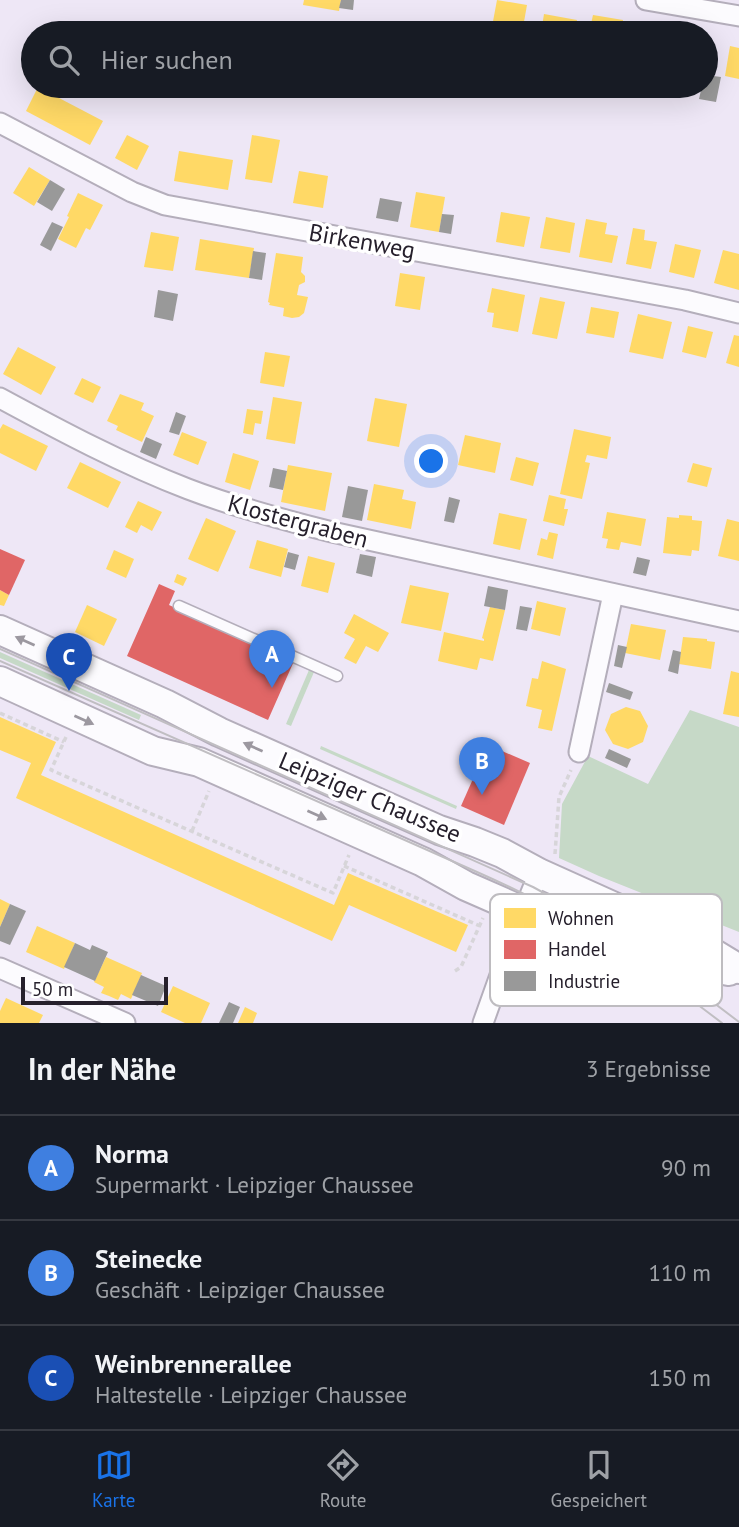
<!DOCTYPE html>
<html lang="de">
<meta charset="utf-8">
<style>
:root{--surface:#171b24;--page:#20242c;--text:#f1f3f6;--muted:#9ea1a6;--line:#363941;--accent:#1a73e8}
body{margin:0;font-family:"PT Sans",sans-serif;background:var(--page);color:var(--text)}
.scale{position:absolute;left:21px;bottom:18px;width:147px;box-sizing:border-box;padding-left:7px;border:4px solid #26202c;border-top:0;font-size:19px;line-height:24px;white-space:nowrap;color:#26202c;-webkit-text-stroke:5px #fff;paint-order:stroke}
.you{position:absolute;left:432px;top:462px;width:24px;height:24px;margin:-18px;border:5px solid #fff;border-radius:50%;background:#1a73e8;box-shadow:0 0 0 10px #1a73e833}
.badge{display:grid;place-items:center;width:46px;height:46px;border-radius:50%;background:var(--accent);color:#fff;font-size:23px;font-weight:700}
.pin{position:absolute;translate:-50% -58px;filter:drop-shadow(0 2px 4px #0008)}
.pin::after{content:'';position:absolute;top:37px;width:24px;height:21px;background:inherit;clip-path:polygon(0 0,100% 0,50% 100%)}
.list{margin:0;padding:0;list-style:none}
h2{display:flex;justify-content:space-between;align-items:center;height:91px;margin:0;padding:0 28px;font-size:30px}
h2 small{font-size:23px;font-weight:400;color:var(--muted)}
.list li{display:grid;grid-template-columns:46px 1fr auto;gap:21px;align-items:center;box-sizing:border-box;height:105px;padding:0 28px;border-top:2px solid var(--line)}
.list b{display:block;font-size:26px;white-space:nowrap}
.list p{margin:0;font-size:23px;white-space:nowrap;color:var(--muted)}
.list em{font-size:23px;font-style:normal;color:var(--muted)}
.icon{flex:none;width:38px;height:38px;fill:none;stroke:currentColor;stroke-width:2;stroke-linecap:round;stroke-linejoin:round}
.map{position:relative;flex:none;width:739px;height:1023px;overflow:hidden}
.search{position:absolute;background:var(--surface);box-shadow:0 7px 28px #0002;left:21px;right:21px;top:21px;height:77px;display:flex;align-items:center;gap:18px;box-sizing:border-box;padding:0 24px;border-radius:38px;color:var(--muted);font-size:26px}
.sheet{height:406px;background:var(--surface)}
nav{display:flex;justify-content:space-around;align-items:center;box-sizing:border-box;height:98px;border-top:2px solid var(--line);background:var(--surface);font-size:19px;color:var(--muted)}
nav a{display:grid;justify-items:center;gap:4px}
nav .on{color:var(--accent)}
.map>svg:first-child{display:block}
</style>
<div class="map">
<svg width="739" height="1023" viewBox="0 0 739 1023">
<rect width="100%" height="100%" fill="#eee7f6"/>
<g fill="#c6d9c7">
<polygon points="0,652 141,715 139,720 0,658"/>
<polygon points="309,670 314,672 291,726 286,724"/>
<polygon points="690,710 739,727 739,932 599,876 559,858 562,804 588,756 648,784"/>
<polygon points="321,746 457,806 456,809 320,749"/>
</g>
<g fill="#ffd966">
<polygon points="304,0 341,0 339,11 303,5"/>
<polygon points="497,0 527,5 522,33 491,32"/>
<polygon points="544,14 577,20 574,33 541,33"/>
<polygon points="593,15 623,20 621,33 589,33"/>
<polygon points="643,24 670,28 670,33 641,33"/>
<polygon points="730,46 739,48 739,79 725,76"/>
<polygon points="38,87 103,121 90,145 26,111"/>
<polygon points="127,135 149,146 137,170 115,158"/>
<polygon points="252,135 280,140 272,183 245,179"/>
<polygon points="179,151 233,160 228,190 174,181"/>
<polygon points="29,167 50,180 34,206 13,193"/>
<polygon points="299,171 328,176 323,208 293,203"/>
<polygon points="416,192 445,197 439,232 410,227"/>
<polygon points="78,193 103,205 90,230 86,228 76,248 58,239 69,217 67,216"/>
<polygon points="501,212 530,217 524,247 496,242"/>
<polygon points="546,217 575,223 570,253 540,248"/>
<polygon points="586,219 607,223 605,234 618,236 612,263 579,257"/>
<polygon points="633,228 645,230 644,240 657,242 651,269 626,264"/>
<polygon points="151,232 179,237 173,271 144,267"/>
<polygon points="200,239 254,248 249,278 195,270"/>
<polygon points="675,244 701,250 694,278 669,272"/>
<polygon points="723,250 739,254 739,290 714,283"/>
<polygon points="276,253 303,257 301,272 305,276 305,282 299,285 297,295 308,297 304,313 299,317 292,318 283,316 284,308 269,305 270,303 268,302"/>
<polygon points="400,273 425,277 420,310 395,306"/>
<polygon points="492,288 525,295 518,332 492,327 494,313 487,312"/>
<polygon points="540,297 565,302 557,339 532,334"/>
<polygon points="591,307 619,312 614,338 586,333"/>
<polygon points="638,314 672,322 663,359 629,352"/>
<polygon points="688,326 713,332 706,358 682,352"/>
<polygon points="734,335 739,336 739,367 726,363"/>
<polygon points="18,347 56,367 41,395 3,374"/>
<polygon points="265,352 290,356 284,387 260,383"/>
<polygon points="82,378 101,387 93,403 74,394"/>
<polygon points="120,394 144,403 141,410 154,416 142,442 116,430 118,426 107,421"/>
<polygon points="273,397 302,402 295,444 266,439"/>
<polygon points="375,398 407,404 399,447 367,441"/>
<polygon points="247,409 263,411 261,424 255,423 253,435 243,433"/>
<polygon points="3,424 48,446 36,471 0,453 0,429"/>
<polygon points="574,429 611,437 607,459 587,455 585,462 590,463 582,499 560,494"/>
<polygon points="182,432 207,442 198,465 173,455"/>
<polygon points="465,435 501,443 495,473 458,465"/>
<polygon points="233,453 259,461 250,490 225,482"/>
<polygon points="516,457 539,463 533,486 510,480"/>
<polygon points="80,462 121,482 108,508 67,488"/>
<polygon points="693,463 712,468 707,487 687,482"/>
<polygon points="288,465 332,473 325,511 281,502"/>
<polygon points="374,484 404,490 402,499 416,502 411,529 367,520"/>
<polygon points="549,495 566,499 564,509 568,509 564,526 543,521"/>
<polygon points="138,501 162,512 152,531 141,525 137,533 125,527"/>
<polygon points="607,512 646,519 641,546 621,542 619,550 606,548 608,539 602,538"/>
<polygon points="499,513 527,519 520,550 493,544"/>
<polygon points="679,515 692,516 692,520 702,521 699,551 692,550 691,556 663,553 667,517 679,518"/>
<polygon points="206,518 236,531 218,572 188,559"/>
<polygon points="727,519 739,522 739,561 718,556"/>
<polygon points="549,532 558,534 553,559 537,555 541,538 547,540"/>
<polygon points="257,540 288,549 281,577 249,568"/>
<polygon points="114,550 134,559 126,578 106,569"/>
<polygon points="308,556 335,563 328,593 301,586"/>
<polygon points="177,574 187,578 183,586 174,582"/>
<polygon points="410,585 449,593 441,631 401,623"/>
<polygon points="0,590 9,595 4,606 0,605"/>
<polygon points="537,601 566,608 560,636 531,629"/>
<polygon points="87,605 117,619 104,646 75,632"/>
<polygon points="490,607 505,610 493,661 480,658 477,670 438,661 444,632 484,641 484,639 482,638"/>
<polygon points="354,614 389,633 378,652 366,646 356,664 344,658 355,639 344,633"/>
<polygon points="631,624 666,630 660,660 625,653"/>
<polygon points="683,637 707,639 707,641 715,642 711,669 679,664"/>
<polygon points="542,661 566,669 552,731 538,728 542,710 526,706 532,678 538,679"/>
<polygon points="731,671 739,673 739,717 723,714"/>
<polygon points="626,707 640,711 648,726 643,742 628,749 613,744 605,730 611,714"/>
<polygon points="0,717 56,742 41,775 334,905 348,873 468,925 456,952 349,905 332,941 16,798 31,763 0,750"/>
<polygon points="0,899 10,904 0,927"/>
<polygon points="37,926 75,943 64,969 26,952"/>
<polygon points="106,957 142,973 131,999 121,994 118,1000 109,996 101,993 104,987 94,982"/>
<polygon points="173,986 210,1003 201,1023 185,1023 161,1012"/>
<polygon points="6,998 43,1015 39,1023 0,1023 0,1011"/>
<polygon points="245,1007 257,1013 253,1023 238,1023"/>
</g>
<g fill="#e06666">
<polygon points="0,549 25,560 9,595 0,590"/>
<polygon points="159,584 175,591 169,605 294,661 268,720 127,656"/>
<polygon points="488,745 530,763 504,825 461,806"/>
</g>
<g fill="#999">
<polygon points="341,0 354,0 353,10 339,8"/>
<polygon points="706,75 721,77 716,102 699,99 702,86 706,86"/>
<polygon points="50,180 65,189 52,211 37,202"/>
<polygon points="380,198 402,202 398,222 376,218"/>
<polygon points="442,214 454,215 451,234 439,232"/>
<polygon points="52,222 63,227 51,251 40,245"/>
<polygon points="253,251 266,253 262,280 249,278"/>
<polygon points="158,290 178,294 173,321 154,317"/>
<polygon points="176,412 186,416 179,435 169,432"/>
<polygon points="146,437 162,444 156,459 140,452"/>
<polygon points="273,468 287,471 283,490 269,487"/>
<polygon points="348,486 368,490 362,521 342,517"/>
<polygon points="449,497 460,500 454,523 444,521"/>
<polygon points="288,552 299,555 295,570 284,567"/>
<polygon points="360,554 376,557 372,577 356,573"/>
<polygon points="637,557 650,560 646,576 633,573"/>
<polygon points="488,586 508,590 505,610 484,606"/>
<polygon points="520,606 532,608 527,631 516,629"/>
<polygon points="618,645 627,647 622,668 614,666"/>
<polygon points="673,650 681,652 678,674 668,671"/>
<polygon points="609,683 633,692 630,700 606,692"/>
<polygon points="609,749 631,759 627,768 605,758"/>
<polygon points="10,904 26,911 10,945 0,941 0,927"/>
<polygon points="75,943 90,950 92,945 108,952 95,981 64,967"/>
<polygon points="141,975 166,986 158,1006 132,995"/>
<polygon points="229,1002 240,1007 233,1023 219,1023"/>
</g>
<g fill="none" stroke-linecap="round" stroke-linejoin="round">
<g stroke="#b4aebb" stroke-width="13">
<polyline id="lane" points="179,606 337,676"/>
</g>
<g stroke="#b4aebb" stroke-width="23">
<g id="street">
<polyline points="646,0 739,16"/>
<polyline points="0,123 132,192 165,205 685,300 739,313"/>
<path d="M 0,398 C 61,431 123,464 188,489 C 235,507 284,520 332,532 L 739,621"/>
<polyline points="579,752 613,594"/>
<polyline points="0,968 125,1023"/>
<polyline points="483,1023 519,922 539,873"/>
</g>
</g>
<g stroke="#b4aebb" stroke-width="32">
<g id="secondary">
<polyline points="0,630 165,704 219,732 439,830 475,842 502,853 539,873 701,946 739,969"/>
<polyline points="0,681 153,751 199,762 423,862 466,886 523,911 567,928 688,963 729,971"/>
</g>
</g>
<g stroke="#d7d5d9" stroke-width="3.5" stroke-dasharray="5 3.5" stroke-linecap="butt">
<polyline points="0,713 64,742"/>
<polyline points="66,737 51,770 333,893 349,855"/>
<polyline points="192,831 209,791"/>
<polyline points="555,854 559,797 571,770"/>
<polyline points="344,866 480,926"/>
<path d="M 607,966 C 634,978 658,993 688,989"/>
<polyline points="455,971 461,967 483,918"/>
</g>
<use href="#lane" stroke="#fcfbfe" stroke-width="10"/>
<use href="#street" stroke="#fcfbfe" stroke-width="19"/>
<use href="#secondary" stroke="#fcfbfe" stroke-width="28"/>
<g stroke="#c0bec2" stroke-width="2">
<polyline points="0,649 533,887 612,930 676,974 739,1022"/>
<path d="M 0,661 L 477,872 C 522,892 566,914 607,940 C 647,966 684,994 722,1023"/>
</g>
</g>
<defs><path id="oneway-solid" d="M-6-.8H1V-3.2L6.5 0L1 3.2V.8H-6Z" transform="scale(1.75)"/></defs>
<g fill="#9c98a0">
<use href="#oneway-solid" transform="translate(25 641) rotate(-156)"/>
<use href="#oneway-solid" transform="translate(84 720) rotate(24)"/>
<use href="#oneway-solid" transform="translate(253 747) rotate(-156)"/>
<use href="#oneway-solid" transform="translate(317 815) rotate(24)"/>
</g>
<g text-anchor="middle" dominant-baseline="central" stroke-width="7" stroke-linejoin="round" paint-order="stroke">
<g font-size="24" fill="#26202c" stroke="#fff">
<text transform="translate(362 241) rotate(10)">Birkenweg</text>
<text transform="translate(298 521) rotate(15)">Klostergraben</text>
<text transform="translate(370 797) rotate(23)">Leipziger Chaussee</text>
</g>
</g>
<rect x="490" y="894" width="232" height="112" rx="10" fill="#fff" stroke="#bebcc0" stroke-width="2"/>
<rect x="504" y="908" width="32" height="20" fill="#ffd966"/>
<rect x="504" y="940" width="32" height="19" fill="#e06666"/>
<rect x="504" y="971" width="32" height="20" fill="#999"/>
<g font-size="19" fill="#26202c">
<text x="548" y="925">Wohnen</text>
<text x="548" y="956">Handel</text>
<text x="548" y="988">Industrie</text>
</g>
</svg>
<div class="scale">50 m</div>
<div class="you"></div>
<div class="pin badge" style="left:272px;top:688px;background:#3f7fe0">A</div>
<div class="pin badge" style="left:482px;top:795px;background:#3f7fe0">B</div>
<div class="pin badge" style="left:69px;top:691px;background:#1a4fb4">C</div>
<div class="search"><svg class="icon" aria-label="search" viewBox="0 0 24 24"><circle cx="10" cy="10" r="6"/><path d="M15 15l6 6"/></svg>Hier suchen</div>
</div>
<section class="sheet">
<h2>In der Nähe<small>3 Ergebnisse</small></h2>
<ul class="list">
<li><span class="badge" style="background:#3f7fe0">A</span><div><b>Norma</b><p>Supermarkt · Leipziger Chaussee</p></div><em>90 m</em></li>
<li><span class="badge" style="background:#3f7fe0">B</span><div><b>Steinecke</b><p>Geschäft · Leipziger Chaussee</p></div><em>110 m</em></li>
<li><span class="badge" style="background:#1a4fb4">C</span><div><b>Weinbrennerallee</b><p>Haltestelle · Leipziger Chaussee</p></div><em>150 m</em></li>
</ul>
</section>
<nav>
<a class="on"><svg class="icon" aria-label="map" viewBox="0 0 24 24"><path d="M3 6l6-2 6 2 6-2v14l-6 2-6-2-6 2zM9 4v14M15 6v14"/></svg>Karte</a>
<a><svg class="icon" aria-label="directions" viewBox="0 0 24 24"><path d="M12 3l9 9-9 9-9-9zM9 14v-3h6M13 9l2 2-2 2"/></svg>Route</a>
<a><svg class="icon" aria-label="saved" viewBox="0 0 24 24"><path d="M7 4h10v16l-5-4-5 4z"/></svg>Gespeichert</a>
</nav>
